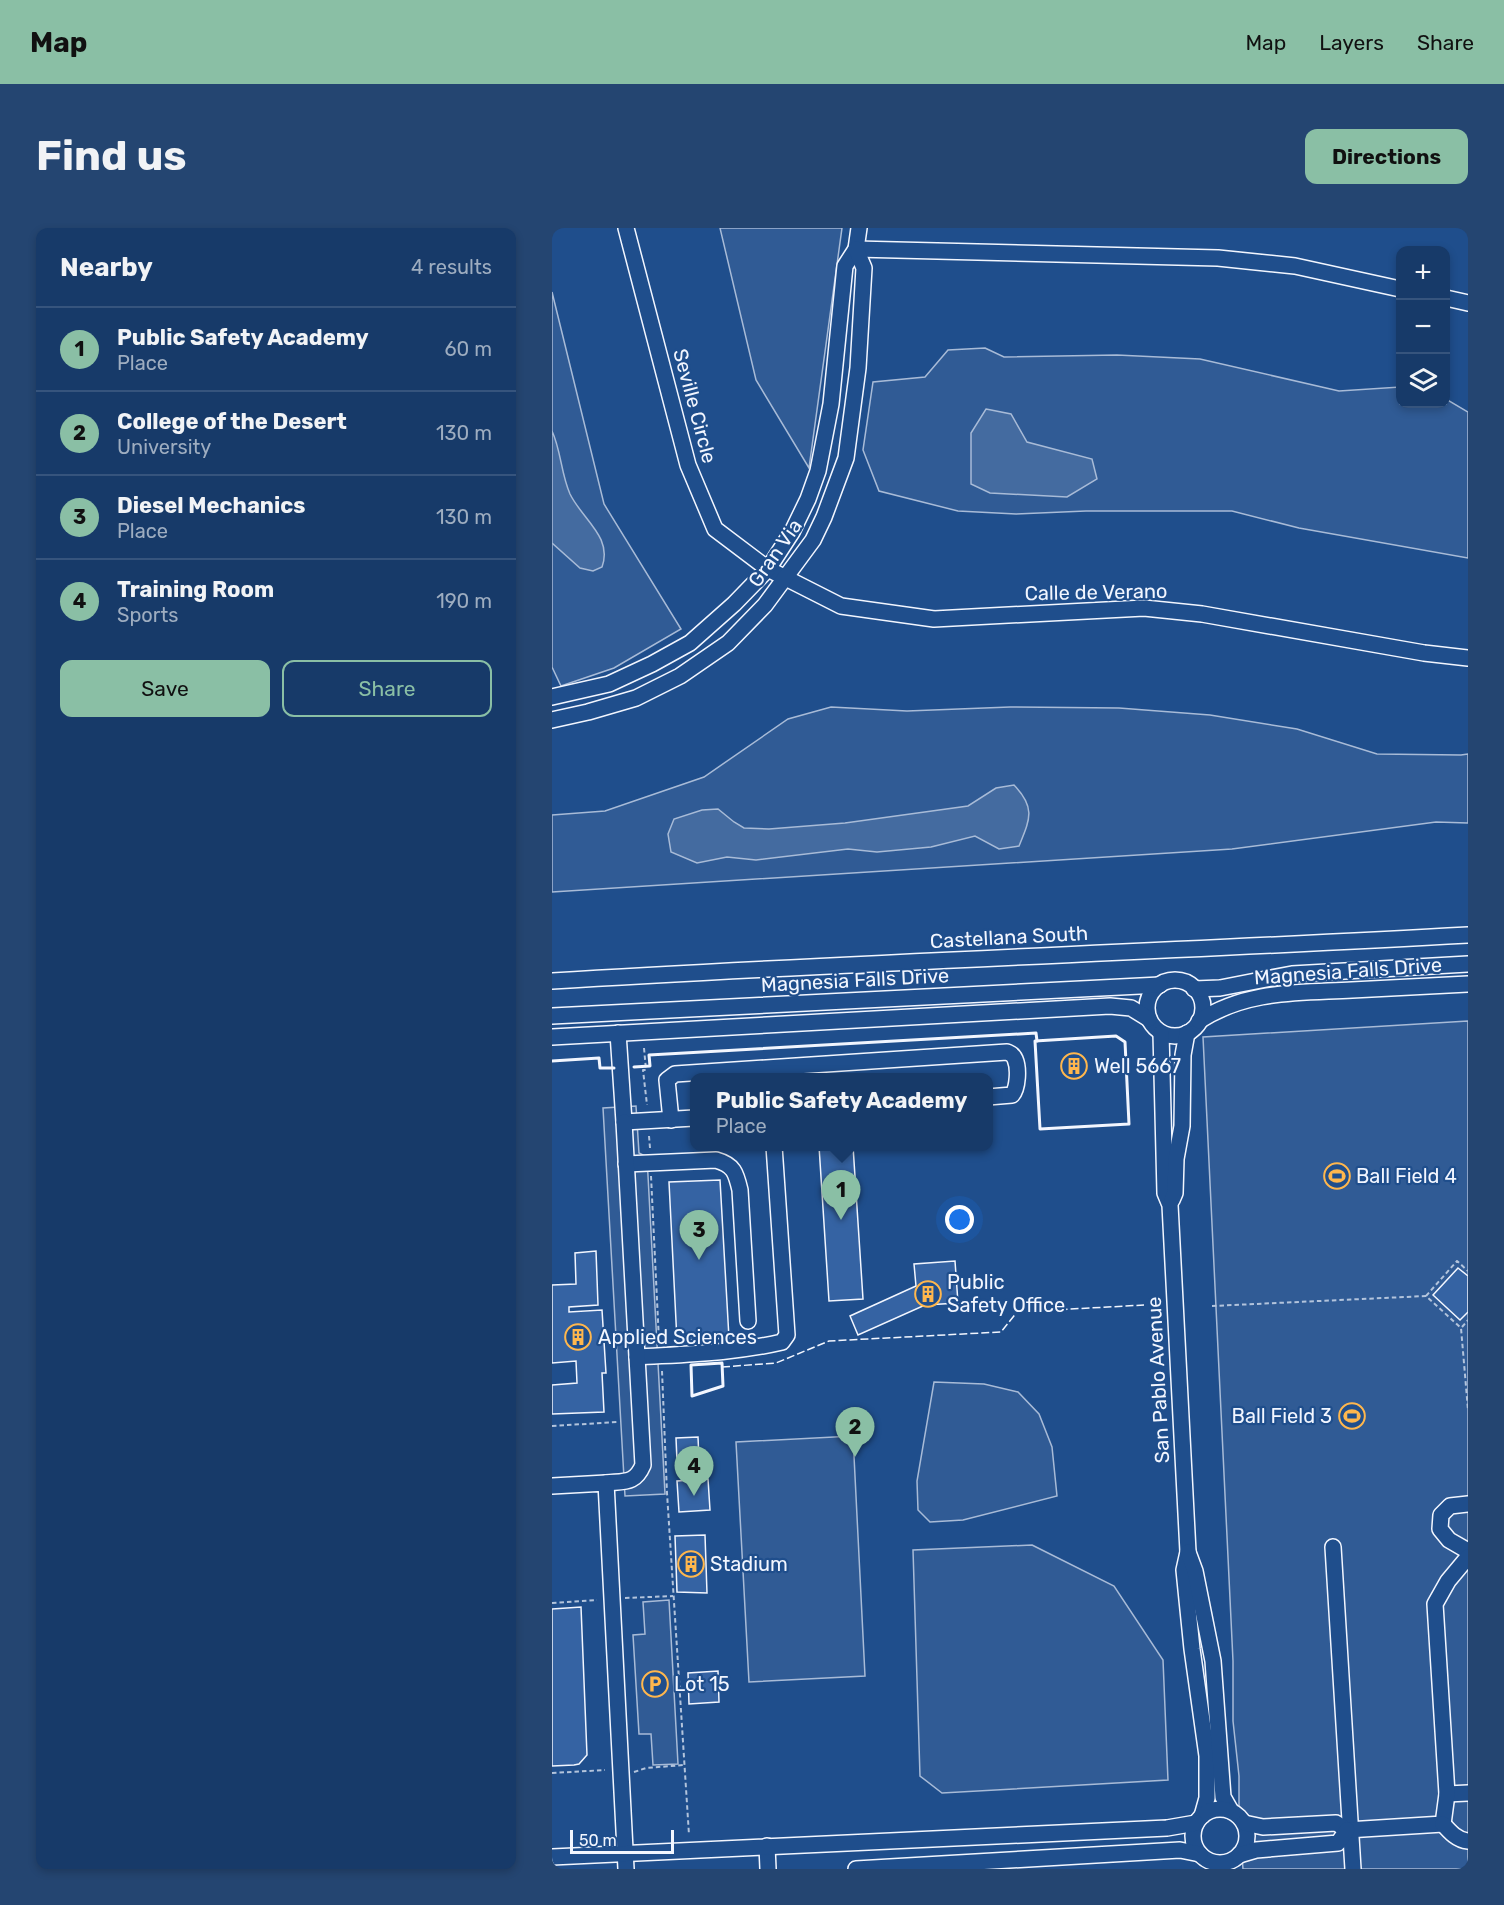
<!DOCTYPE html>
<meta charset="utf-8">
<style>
:root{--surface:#173a69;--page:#244571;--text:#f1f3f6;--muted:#9eadc0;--line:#36547d;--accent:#8abfa5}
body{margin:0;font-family:Rubik,sans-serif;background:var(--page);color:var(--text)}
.controls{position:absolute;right:18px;top:18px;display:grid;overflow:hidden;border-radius:12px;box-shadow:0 3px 9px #0003}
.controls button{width:54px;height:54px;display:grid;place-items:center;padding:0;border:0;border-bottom:2px solid var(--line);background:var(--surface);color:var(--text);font:30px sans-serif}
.scale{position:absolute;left:18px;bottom:15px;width:104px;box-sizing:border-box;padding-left:6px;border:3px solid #f2f6ff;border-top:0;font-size:16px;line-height:21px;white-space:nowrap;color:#f2f6ff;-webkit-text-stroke:4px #1f4e8c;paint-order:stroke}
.you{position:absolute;left:408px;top:992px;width:21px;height:21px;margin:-15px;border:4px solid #fff;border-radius:50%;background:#1a73e8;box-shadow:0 0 0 9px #1a73e833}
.badge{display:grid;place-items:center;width:39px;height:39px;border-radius:50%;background:var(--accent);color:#111;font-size:20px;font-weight:700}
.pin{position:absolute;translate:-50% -50px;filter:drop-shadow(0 2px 3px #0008)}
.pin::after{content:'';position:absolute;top:32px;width:21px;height:18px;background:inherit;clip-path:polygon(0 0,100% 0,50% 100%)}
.popup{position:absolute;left:138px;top:845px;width:303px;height:78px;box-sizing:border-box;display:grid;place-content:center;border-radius:12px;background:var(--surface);filter:drop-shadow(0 2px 4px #0005);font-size:20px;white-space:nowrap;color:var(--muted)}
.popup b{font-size:22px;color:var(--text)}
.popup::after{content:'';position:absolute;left:50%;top:100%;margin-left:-12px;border:12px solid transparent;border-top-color:var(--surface)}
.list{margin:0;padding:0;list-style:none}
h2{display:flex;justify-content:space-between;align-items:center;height:78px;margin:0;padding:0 24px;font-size:26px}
h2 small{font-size:20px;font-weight:400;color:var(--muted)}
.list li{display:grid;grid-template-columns:39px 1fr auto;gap:18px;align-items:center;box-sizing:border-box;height:84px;padding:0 24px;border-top:2px solid var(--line)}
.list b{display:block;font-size:22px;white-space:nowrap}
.list p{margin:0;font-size:20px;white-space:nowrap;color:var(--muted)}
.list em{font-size:20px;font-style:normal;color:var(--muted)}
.actions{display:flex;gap:12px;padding:18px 24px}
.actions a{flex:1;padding:14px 0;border:2px solid var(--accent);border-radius:12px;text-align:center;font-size:21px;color:var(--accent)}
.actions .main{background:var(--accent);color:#111}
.icon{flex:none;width:33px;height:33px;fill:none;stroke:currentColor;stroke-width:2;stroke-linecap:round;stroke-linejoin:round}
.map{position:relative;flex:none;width:916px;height:1641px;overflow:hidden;border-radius:12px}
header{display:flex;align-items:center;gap:36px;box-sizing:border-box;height:84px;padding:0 30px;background:var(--accent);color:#111}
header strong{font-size:28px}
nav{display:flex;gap:33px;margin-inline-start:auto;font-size:21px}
.intro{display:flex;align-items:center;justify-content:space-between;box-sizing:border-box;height:144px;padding:0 36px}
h1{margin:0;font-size:42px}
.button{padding:15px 27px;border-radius:12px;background:var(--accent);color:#111;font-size:21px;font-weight:700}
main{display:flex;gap:36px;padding:0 36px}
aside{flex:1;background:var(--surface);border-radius:12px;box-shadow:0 3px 9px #0003}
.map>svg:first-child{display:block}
</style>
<header>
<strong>Map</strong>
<nav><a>Map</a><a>Layers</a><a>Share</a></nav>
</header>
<div class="intro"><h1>Find us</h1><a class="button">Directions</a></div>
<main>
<aside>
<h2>Nearby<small>4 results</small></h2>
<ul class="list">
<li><span class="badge">1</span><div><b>Public Safety Academy</b><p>Place</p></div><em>60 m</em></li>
<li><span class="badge">2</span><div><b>College of the Desert</b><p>University</p></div><em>130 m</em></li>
<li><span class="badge">3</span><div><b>Diesel Mechanics</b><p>Place</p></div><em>130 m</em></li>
<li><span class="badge">4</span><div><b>Training Room</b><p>Sports</p></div><em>190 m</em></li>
</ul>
<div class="actions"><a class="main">Save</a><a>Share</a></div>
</aside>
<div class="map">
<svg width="916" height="1641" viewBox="0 0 916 1641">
<rect width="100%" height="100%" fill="#1f4e8c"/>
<g fill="#305b95" stroke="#a8bbd7" stroke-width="1.5">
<polygon points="168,0 290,0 257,240 204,152"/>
<polygon points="0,64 52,276 129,401 62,440 9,458 0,439"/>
<polygon points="433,120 452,129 565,127 648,131 787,163 848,159 848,176 894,176 894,171 916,184 916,330 747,300 680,283 534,283 464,286 406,283 327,263 311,222 321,154 373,149 396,122"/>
<polygon points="279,479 355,483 458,479 567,480 658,487 745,501 825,526 909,527 916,526 916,595 884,594 680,621 0,664 0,587 53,583 152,549 236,491"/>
<polygon points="916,793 916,1641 691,1641 687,1588 687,1548 681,1493 681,1433 651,809"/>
<polygon points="84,878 87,925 95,929 113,1266 73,1268 51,880"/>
<polygon points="382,1154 432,1156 466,1164 487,1186 500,1219 505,1268 411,1292 378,1294 366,1282 365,1253"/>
<polygon points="301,1208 313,1448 197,1454 184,1214"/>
<polygon points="480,1317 562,1358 611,1432 616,1552 390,1565 368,1548 361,1322"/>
<polygon points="117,1372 126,1536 101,1537 99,1506 87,1506 81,1407 93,1406 91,1374"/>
</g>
<g fill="#446ba0" stroke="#a8bbd7" stroke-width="1.5">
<polygon points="434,181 459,186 475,214 540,231 545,251 515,269 438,265 419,256 419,205"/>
<path d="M 0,203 C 9,222 9,246 18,266 C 30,291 61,309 50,339 L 41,343 L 28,340 L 0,315 Z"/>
<path d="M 462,557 C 484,580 478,591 467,618 L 447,621 L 423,608 L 379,619 L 325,624 L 296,621 L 204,632 L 175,629 L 145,635 L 119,624 L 116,606 L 122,591 L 150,582 L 166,581 L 182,594 L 192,600 L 217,601 L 293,595 L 416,578 L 444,560 Z"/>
</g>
<g fill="#3563a3" stroke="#f2f6ff" stroke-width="1.5">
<polygon points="267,918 301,918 311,1071 277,1073"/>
<polygon points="168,952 177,1110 125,1113 117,954"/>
<polygon points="44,1023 46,1077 17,1079 17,1084 50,1082 54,1145 50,1145 52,1184 0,1186 0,1157 25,1155 24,1133 0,1135 0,1057 24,1056 23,1025"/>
<polygon points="403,1033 406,1075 373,1077 306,1107 298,1088 364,1058 362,1036"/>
<polygon points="906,1040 916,1048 916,1084 908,1092 881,1067"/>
<polygon points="146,1209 147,1232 125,1233 124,1210"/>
<polygon points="156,1251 158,1282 127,1284 125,1253"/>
<polygon points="153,1307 155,1365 125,1364 123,1308"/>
<polygon points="29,1379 35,1527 27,1536 22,1537 0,1538 0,1381"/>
<polygon points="166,1443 167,1474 137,1476 136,1445"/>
</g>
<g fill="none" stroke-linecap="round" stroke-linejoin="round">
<g stroke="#f2f6ff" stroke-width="18">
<g id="minor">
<polyline points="74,0 136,237 163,301 216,341 289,378 382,391 592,380 650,386 872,425 916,430"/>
<polyline points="304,21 666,30 743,38 848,61"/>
<polyline points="894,70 916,75"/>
<polyline points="0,469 57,456 100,436 138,415 182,376 216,341 240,304 256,271 266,243 279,176 293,38 304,21 307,0"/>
<polyline points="0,492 36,484 84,470 128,448 176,415 213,377 261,312 272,289 294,230 306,140 312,40 304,21"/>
<circle cx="623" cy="780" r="28"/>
<path d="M 0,753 C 305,734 611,724 916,707"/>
<polyline points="642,761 668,760 740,746 916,736"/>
<polyline points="0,788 608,757"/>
<path d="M 647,793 C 695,762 745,765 800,762 C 839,760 877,758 916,756"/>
<polyline points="66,805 72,894 142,890"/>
<polyline points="609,805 613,965 618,977 636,1324 632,1342 640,1421 655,1528 655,1570 650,1588"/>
<polyline points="0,809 558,778 579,780 597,791"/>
<path d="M 119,892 L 115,852 L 123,846 L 455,824 C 459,826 461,826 463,831 C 467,840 466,860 460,867 L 436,869"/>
<path d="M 74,936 L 164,932 C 182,937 184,945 188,962 L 196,1093"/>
<polyline points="620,972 623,965 624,931 630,898 631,827 635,805"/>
<path d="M 85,1129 C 134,1126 183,1125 230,1114 L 235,1107 L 222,918"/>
<path d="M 54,1255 C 73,1253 83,1256 91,1237 L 72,894"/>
<polyline points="0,1258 54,1255 74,1641"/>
<polyline points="916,1276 898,1278 889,1287 888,1301 897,1312 916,1323"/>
<polyline points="781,1319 801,1641"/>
<polyline points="636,1324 643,1343 661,1433 671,1569 679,1583"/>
<polyline points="895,1566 916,1565"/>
<circle cx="668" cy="1608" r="27"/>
<polyline points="692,1595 711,1599 784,1595 795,1602 891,1596 895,1566 883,1376 896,1353 916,1329"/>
<path d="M 891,1596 C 898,1604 905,1612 916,1613"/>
<polyline points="215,1618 216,1641"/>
<polyline points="687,1627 704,1622 786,1615 795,1602"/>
<polyline points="0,1629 615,1600 644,1595"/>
<polyline points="304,1641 628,1622 648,1626"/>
</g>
</g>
<g stroke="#b3c4dc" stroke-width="2" stroke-dasharray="4.5 3" stroke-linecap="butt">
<polyline points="92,820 94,842 91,842 95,877"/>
<polyline points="97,908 98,920"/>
<polyline points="99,948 107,1113"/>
<polyline points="874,1068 905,1033 916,1043"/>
<polyline points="660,1078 874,1068 909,1100 916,1182"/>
<polyline points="910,1099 916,1092"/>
<polyline points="110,1143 115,1265 137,1607"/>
<polyline points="0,1198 65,1194"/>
<polyline points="73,1370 121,1368"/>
<polyline points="0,1375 45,1372"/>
<polyline points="82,1544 94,1540 132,1537"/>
<polyline points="0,1545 53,1542"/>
</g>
<use href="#minor" stroke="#1f4e8c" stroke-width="15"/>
<polyline stroke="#f2f6ff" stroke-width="1.5" stroke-dasharray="8 3" stroke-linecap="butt" points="170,1139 224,1135 277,1113 449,1104 465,1084 592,1077"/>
<g stroke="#f2f6ff" stroke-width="3">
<polygon points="564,808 573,814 577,896 488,901 483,813"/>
<polyline points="0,833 47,830 48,840 62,840"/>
<polyline points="82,839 98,838 97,827 484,805 485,813"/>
<polygon points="170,1135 171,1158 140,1168 139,1137"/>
</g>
</g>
<defs>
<g id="building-ring" transform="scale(1.35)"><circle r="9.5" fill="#1f4e8c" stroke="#ffb74d" stroke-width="1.5"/><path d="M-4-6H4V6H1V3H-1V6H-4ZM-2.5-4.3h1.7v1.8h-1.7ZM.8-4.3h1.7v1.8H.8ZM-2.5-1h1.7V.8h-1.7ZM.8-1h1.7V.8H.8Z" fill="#ffb74d"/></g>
<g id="stadium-ring" transform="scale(1.35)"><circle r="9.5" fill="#1f4e8c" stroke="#ffb74d" stroke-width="1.5"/><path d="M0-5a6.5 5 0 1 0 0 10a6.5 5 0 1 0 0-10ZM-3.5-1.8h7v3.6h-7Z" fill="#ffb74d"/></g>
<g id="parking-ring" transform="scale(1.35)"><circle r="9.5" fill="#1f4e8c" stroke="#ffb74d" stroke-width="1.5"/><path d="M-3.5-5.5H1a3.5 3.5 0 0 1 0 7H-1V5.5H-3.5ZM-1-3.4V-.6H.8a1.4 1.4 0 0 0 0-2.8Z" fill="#ffb74d"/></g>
</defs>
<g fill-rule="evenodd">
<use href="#building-ring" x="522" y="838"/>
<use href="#stadium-ring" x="785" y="948"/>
<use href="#building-ring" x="376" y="1066"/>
<use href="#building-ring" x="26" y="1109"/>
<use href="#stadium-ring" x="800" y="1188"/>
<use href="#building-ring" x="139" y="1336"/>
<use href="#parking-ring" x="103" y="1456"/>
</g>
<g text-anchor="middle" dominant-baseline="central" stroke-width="4.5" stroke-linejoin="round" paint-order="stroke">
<g font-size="20" fill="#f2f6ff" stroke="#1f4e8c">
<text transform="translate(143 178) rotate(75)">Seville Circle</text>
<text transform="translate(223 325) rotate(-55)">Gran Via</text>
<text transform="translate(544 364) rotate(-1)">Calle de Verano</text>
<text transform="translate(457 709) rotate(-3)">Castellana South</text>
<text transform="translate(796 743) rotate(-4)">Magnesia Falls Drive</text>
<text transform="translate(303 752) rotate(-3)">Magnesia Falls Drive</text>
<text transform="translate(606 1152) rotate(-93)">San Pablo Avenue</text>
</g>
<g font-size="20" fill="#f2f6ff" stroke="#1f4e8c" text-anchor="start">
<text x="542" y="838">Well 5667</text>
<text x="804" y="948">Ball Field 4</text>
<text x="395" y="1054">Public<tspan x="395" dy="23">Safety Office</tspan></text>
<text x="46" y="1109">Applied Sciences</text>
<text x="780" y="1188" text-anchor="end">Ball Field 3</text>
<text x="158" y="1336">Stadium</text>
<text x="122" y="1456">Lot 15</text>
</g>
</g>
</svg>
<div class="controls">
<button>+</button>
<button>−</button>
<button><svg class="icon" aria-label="layers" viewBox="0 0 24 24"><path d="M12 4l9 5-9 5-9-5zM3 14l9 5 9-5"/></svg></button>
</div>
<div class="scale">50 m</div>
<div class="you"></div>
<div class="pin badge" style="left:289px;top:992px">1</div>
<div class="popup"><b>Public Safety Academy</b>Place</div>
<div class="pin badge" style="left:303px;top:1229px">2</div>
<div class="pin badge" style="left:147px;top:1032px">3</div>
<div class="pin badge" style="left:142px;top:1268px">4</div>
</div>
</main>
